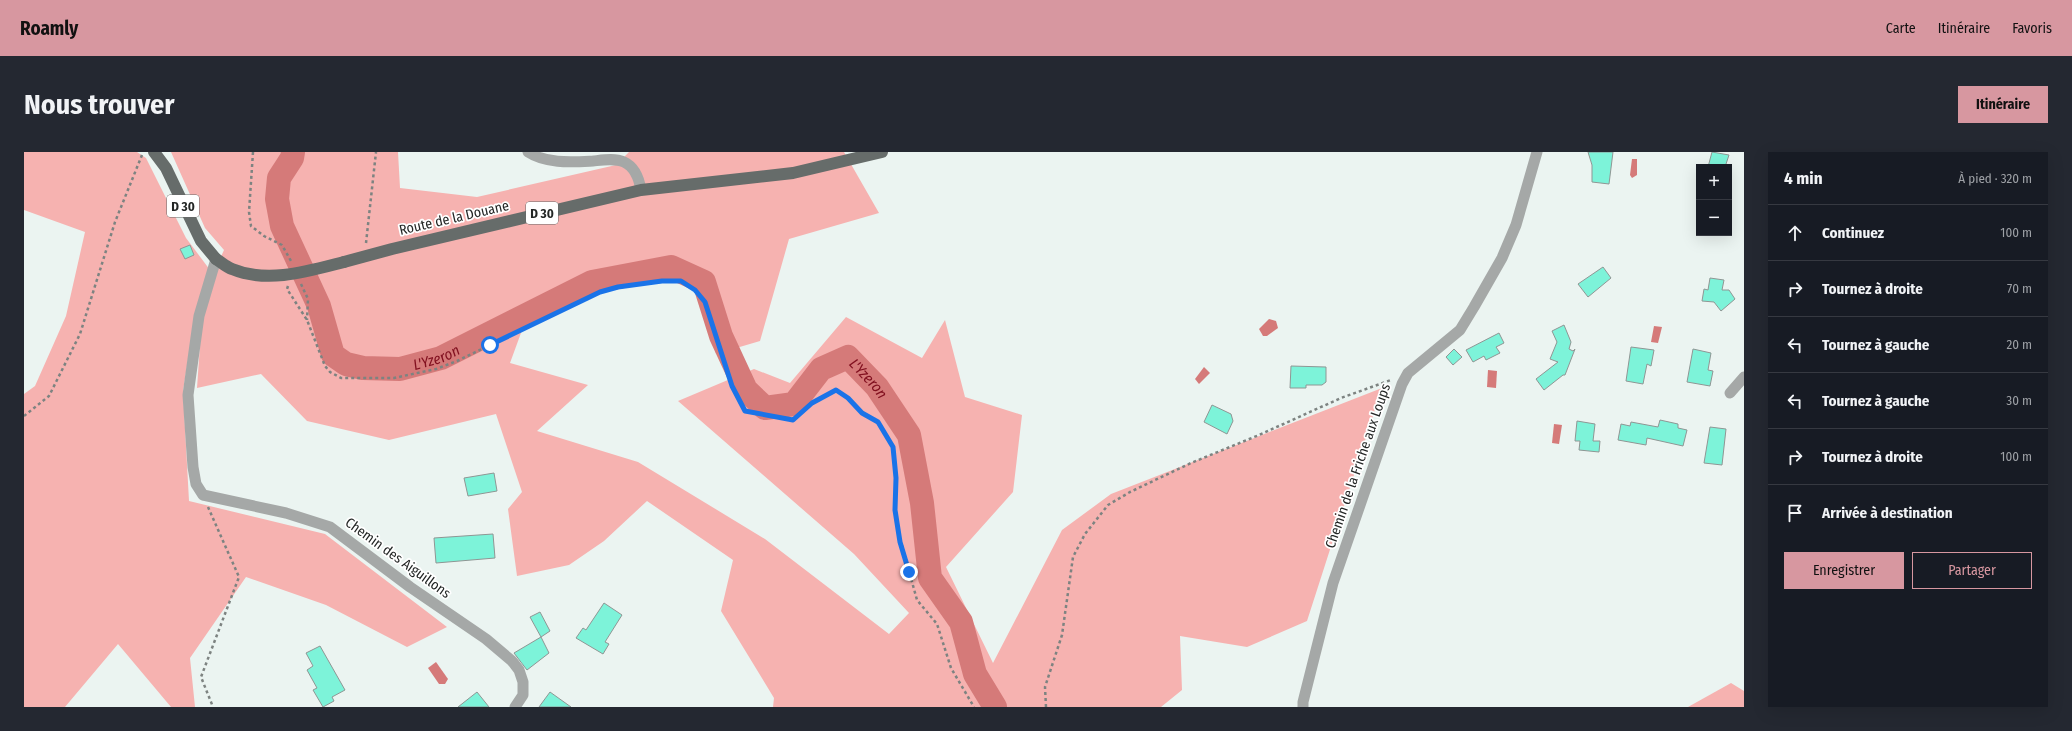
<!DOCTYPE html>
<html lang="fr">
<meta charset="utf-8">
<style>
:root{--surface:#171b24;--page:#242831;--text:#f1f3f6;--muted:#9ea1a6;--line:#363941;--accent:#d797a0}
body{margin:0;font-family:"Fira Sans Condensed",sans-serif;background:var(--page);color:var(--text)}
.controls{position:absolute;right:12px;top:12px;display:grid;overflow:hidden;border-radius:0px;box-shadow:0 4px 16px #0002}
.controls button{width:36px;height:36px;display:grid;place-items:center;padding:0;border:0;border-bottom:1px solid var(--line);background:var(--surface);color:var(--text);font:20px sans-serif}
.stop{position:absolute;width:12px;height:12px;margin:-9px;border:3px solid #1a73e8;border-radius:50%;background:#fff}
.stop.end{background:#1a73e8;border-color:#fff;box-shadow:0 1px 4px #0008}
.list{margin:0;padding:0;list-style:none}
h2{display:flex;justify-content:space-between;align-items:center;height:52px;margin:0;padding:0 16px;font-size:17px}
h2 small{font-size:13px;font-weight:400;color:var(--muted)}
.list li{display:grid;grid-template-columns:26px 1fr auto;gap:12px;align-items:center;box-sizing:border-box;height:56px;padding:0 16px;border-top:1px solid var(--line)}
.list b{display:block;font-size:15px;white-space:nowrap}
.list em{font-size:13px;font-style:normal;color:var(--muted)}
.actions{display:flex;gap:8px;padding:12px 16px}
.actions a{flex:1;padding:9px 0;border:1px solid var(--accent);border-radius:0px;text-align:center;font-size:14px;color:var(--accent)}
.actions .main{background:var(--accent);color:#111}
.icon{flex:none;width:22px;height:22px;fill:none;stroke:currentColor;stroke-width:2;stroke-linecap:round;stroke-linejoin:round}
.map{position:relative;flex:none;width:1720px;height:555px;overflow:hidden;border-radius:0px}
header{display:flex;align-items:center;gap:24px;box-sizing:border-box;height:56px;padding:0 20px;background:var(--accent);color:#111}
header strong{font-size:19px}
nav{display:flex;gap:22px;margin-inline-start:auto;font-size:14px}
.intro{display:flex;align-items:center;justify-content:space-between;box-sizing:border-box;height:96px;padding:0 24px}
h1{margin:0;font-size:28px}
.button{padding:10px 18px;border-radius:0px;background:var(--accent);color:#111;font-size:14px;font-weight:700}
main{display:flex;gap:24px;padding:0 24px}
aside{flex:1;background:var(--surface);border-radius:0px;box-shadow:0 4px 16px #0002}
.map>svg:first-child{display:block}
</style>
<header>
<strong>Roamly</strong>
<nav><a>Carte</a><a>Itinéraire</a><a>Favoris</a></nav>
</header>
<div class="intro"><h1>Nous trouver</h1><a class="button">Itinéraire</a></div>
<main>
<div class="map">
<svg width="1720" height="555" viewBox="0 0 1720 555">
<rect width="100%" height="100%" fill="#ebf4f1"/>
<g fill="#f6b2b0">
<polygon points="0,0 113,0 122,6 162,86 186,118 171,164 159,239 165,349 301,382 423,475 383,495 302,453 222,425 166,506 171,555 147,555 94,492 41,555 0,555 0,242 11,234 42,164 61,80 0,58"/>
<polygon points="147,0 374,0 376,36 453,45 592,13 605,0 820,0 855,61 765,87 736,189 692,202 675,135 648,122 574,136 501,170 486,211 564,233 513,279 614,310 741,387 865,482 885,461 830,402 654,249 730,217 766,231 822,165 898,206 921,168 941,245 998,263 989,340 922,415 969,511 1038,378 1087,342 1358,236 1283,469 1223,495 1156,484 1158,538 1137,555 749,555 750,546 697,459 709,408 623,349 580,389 545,413 493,424 484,357 498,340 472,262 365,288 283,269 237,222 173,236 178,164 190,120 200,98 181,76"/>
<polygon points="1707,531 1720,539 1720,555 1664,555"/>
</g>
<g fill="#d57a79">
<polygon points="1608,7 1613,7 1613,23 1608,26 1606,23"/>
<polygon points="1245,167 1252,169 1254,176 1243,184 1239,184 1235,177"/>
<polygon points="1630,174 1638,175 1634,191 1627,190"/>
<polygon points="1180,215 1186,221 1175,232 1171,227"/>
<polygon points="1464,218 1473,219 1472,236 1463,235"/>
<polygon points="1530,272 1538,273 1535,292 1528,291"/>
<polygon points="412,510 424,527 421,532 415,532 404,516"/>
</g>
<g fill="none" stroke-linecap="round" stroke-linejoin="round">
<path stroke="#d57a79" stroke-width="24" id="s1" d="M 269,0 L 268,6 L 255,26 L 253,47 L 258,74 L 295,154 L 309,203 L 322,212 L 339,216 L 376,217 L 417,206 L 568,130 L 647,115 L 680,130 L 697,184 L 722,238 L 741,256 L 770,252 L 797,217 L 824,205 L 853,235 L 885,283 L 898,351 L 906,426 L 937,470 L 951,522 L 971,555"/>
</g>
<g fill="#7df3d9" stroke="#8f9694">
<polygon points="1564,0 1589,0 1585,32 1568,30 1568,13"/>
<polygon points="1688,0 1705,3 1701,15 1684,15"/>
<polygon points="166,93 170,103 161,107 156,97"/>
<polygon points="1579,115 1587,126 1564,145 1554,132"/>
<polygon points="1686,126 1700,128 1698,138 1705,138 1711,147 1697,159 1690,150 1678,149 1680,137 1684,138"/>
<polygon points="1540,173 1547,190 1545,197 1549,199 1551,197 1541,223 1539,223 1520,238 1512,227 1534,210 1526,207 1533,190 1528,179"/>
<polygon points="1475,181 1480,191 1472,195 1476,201 1462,208 1460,204 1449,210 1442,198"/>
<polygon points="1607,195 1630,198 1627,214 1623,212 1619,232 1602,229"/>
<polygon points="1430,197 1438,205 1429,213 1422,205"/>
<polygon points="1669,197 1687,201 1684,218 1689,219 1686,234 1663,230"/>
<polygon points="1267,214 1302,215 1302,230 1298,233 1282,233 1282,236 1266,236"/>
<polygon points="1188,253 1207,262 1209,269 1203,282 1180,270"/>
<polygon points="1636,268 1654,272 1654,276 1663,278 1659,294 1623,286 1622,293 1594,288 1597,272 1606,274 1607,270 1634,275"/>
<polygon points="1553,269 1571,272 1569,289 1576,289 1575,300 1555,298 1556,289 1551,289"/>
<polygon points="1686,275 1702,277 1698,313 1680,311"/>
<polygon points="470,321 473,339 444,344 440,326"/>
<polygon points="469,382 471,406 412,411 410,386"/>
<polygon points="580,451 598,463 581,490 585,492 579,502 552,486 559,476 562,478"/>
<polygon points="516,460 526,479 517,485 506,465"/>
<polygon points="517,485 525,501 503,518 490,501"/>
<polygon points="296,494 321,538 308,545 310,549 299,555 289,538 293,536 283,518 289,514 282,501"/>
<polygon points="453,540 465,555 434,555"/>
<polygon points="526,540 547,555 515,555"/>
</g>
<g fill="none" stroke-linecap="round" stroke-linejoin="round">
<g stroke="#7d8381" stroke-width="2.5" stroke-dasharray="3 3" stroke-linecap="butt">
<polyline points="229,0 225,60 227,74 240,84 258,93 267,109"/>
<polyline points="342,91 352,0"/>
<polyline points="277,132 284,147 283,168"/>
<polyline points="264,134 263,137 283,168 301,214 306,220 317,226 370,226 412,217 433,209 576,140 594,135 637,129 657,129 671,138 681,150 708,234 721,259 769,268 788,251 812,238 824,247 838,261 854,270 869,295 872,326 871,358 877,390 893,448 913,472 927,516 950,555"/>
<polyline points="0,264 25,244 56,182 91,70 118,3"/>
<polyline points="184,355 215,425 177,525 189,555"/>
<polyline points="1022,555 1021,535 1038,483 1049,405 1061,382 1084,353 1106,340 1167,311 1235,283 1317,246 1367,228"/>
</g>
<g stroke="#a5a8a7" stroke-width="11">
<path d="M 504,0 C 522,12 548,10 569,9 C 579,8 591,6 600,10 C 611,15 615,26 617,38"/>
<polyline points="192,107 175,164 164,243 169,315 172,332 179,343 262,361 306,375 386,435 462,487 488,509 495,518 499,530 499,543 491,555"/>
<polyline points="1706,241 1720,225"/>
<polyline points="1279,555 1279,550 1309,431 1378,232 1384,221 1436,178 1450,155 1478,106 1492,73 1513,0"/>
</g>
<g stroke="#666c6a" stroke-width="12">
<polyline points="130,0 142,16 177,89 192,107"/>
<polyline points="320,110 368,97 617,38 769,21 858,0"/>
</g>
<path stroke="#666c6a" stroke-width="12" d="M 192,107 C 197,110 202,115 208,117 C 244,132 285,119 320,110"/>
</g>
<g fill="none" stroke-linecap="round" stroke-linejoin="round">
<polyline stroke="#1a73e8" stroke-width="5" points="466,193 576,140 594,135 638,129 657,129 671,138 681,150 708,234 721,259 769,268 788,251 812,238 824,246 838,261 854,270 869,295 872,326 871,358 876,390 885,420"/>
</g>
<g text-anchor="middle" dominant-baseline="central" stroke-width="3.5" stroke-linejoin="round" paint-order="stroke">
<g fill="#fff" stroke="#656766" stroke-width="1">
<rect x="143" y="43" width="32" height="22" rx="3"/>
<rect x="502" y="50" width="32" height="22" rx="3"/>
</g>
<g font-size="13" font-weight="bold" fill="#232625">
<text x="159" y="54">D 30</text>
<text x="518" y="61">D 30</text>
</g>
<g font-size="14" fill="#232625" stroke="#fff">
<text transform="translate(430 66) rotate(-13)">Route de la Douane</text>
<text transform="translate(1334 314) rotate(-71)">Chemin de la Friche aux Loups</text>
<text transform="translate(374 406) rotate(36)">Chemin des Aiguillons</text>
</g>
<g font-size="15" font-style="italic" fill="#821120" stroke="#fff">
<text stroke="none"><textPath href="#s1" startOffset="326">L'Yzeron</textPath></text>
<text stroke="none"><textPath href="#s1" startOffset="891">L'Yzeron</textPath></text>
</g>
</g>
</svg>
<div class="controls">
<button>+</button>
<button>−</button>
</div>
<div class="stop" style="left:466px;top:193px"></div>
<div class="stop end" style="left:885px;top:420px"></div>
</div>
<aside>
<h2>4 min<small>À pied · 320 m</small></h2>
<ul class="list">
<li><svg class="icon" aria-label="ahead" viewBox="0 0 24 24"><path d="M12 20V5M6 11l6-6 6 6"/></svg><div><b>Continuez</b></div><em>100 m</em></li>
<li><svg class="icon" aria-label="right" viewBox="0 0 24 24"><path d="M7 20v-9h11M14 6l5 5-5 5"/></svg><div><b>Tournez à droite</b></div><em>70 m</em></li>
<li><svg class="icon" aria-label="left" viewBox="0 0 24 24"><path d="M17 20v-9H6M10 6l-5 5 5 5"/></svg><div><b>Tournez à gauche</b></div><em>20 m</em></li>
<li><svg class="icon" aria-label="left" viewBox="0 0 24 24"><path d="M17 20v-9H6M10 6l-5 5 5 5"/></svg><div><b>Tournez à gauche</b></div><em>30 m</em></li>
<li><svg class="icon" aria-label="right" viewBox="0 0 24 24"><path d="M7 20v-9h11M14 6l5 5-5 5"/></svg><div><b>Tournez à droite</b></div><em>100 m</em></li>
<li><svg class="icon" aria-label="arrive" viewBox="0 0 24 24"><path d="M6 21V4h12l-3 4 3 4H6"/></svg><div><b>Arrivée à destination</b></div></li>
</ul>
<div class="actions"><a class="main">Enregistrer</a><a>Partager</a></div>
</aside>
</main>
